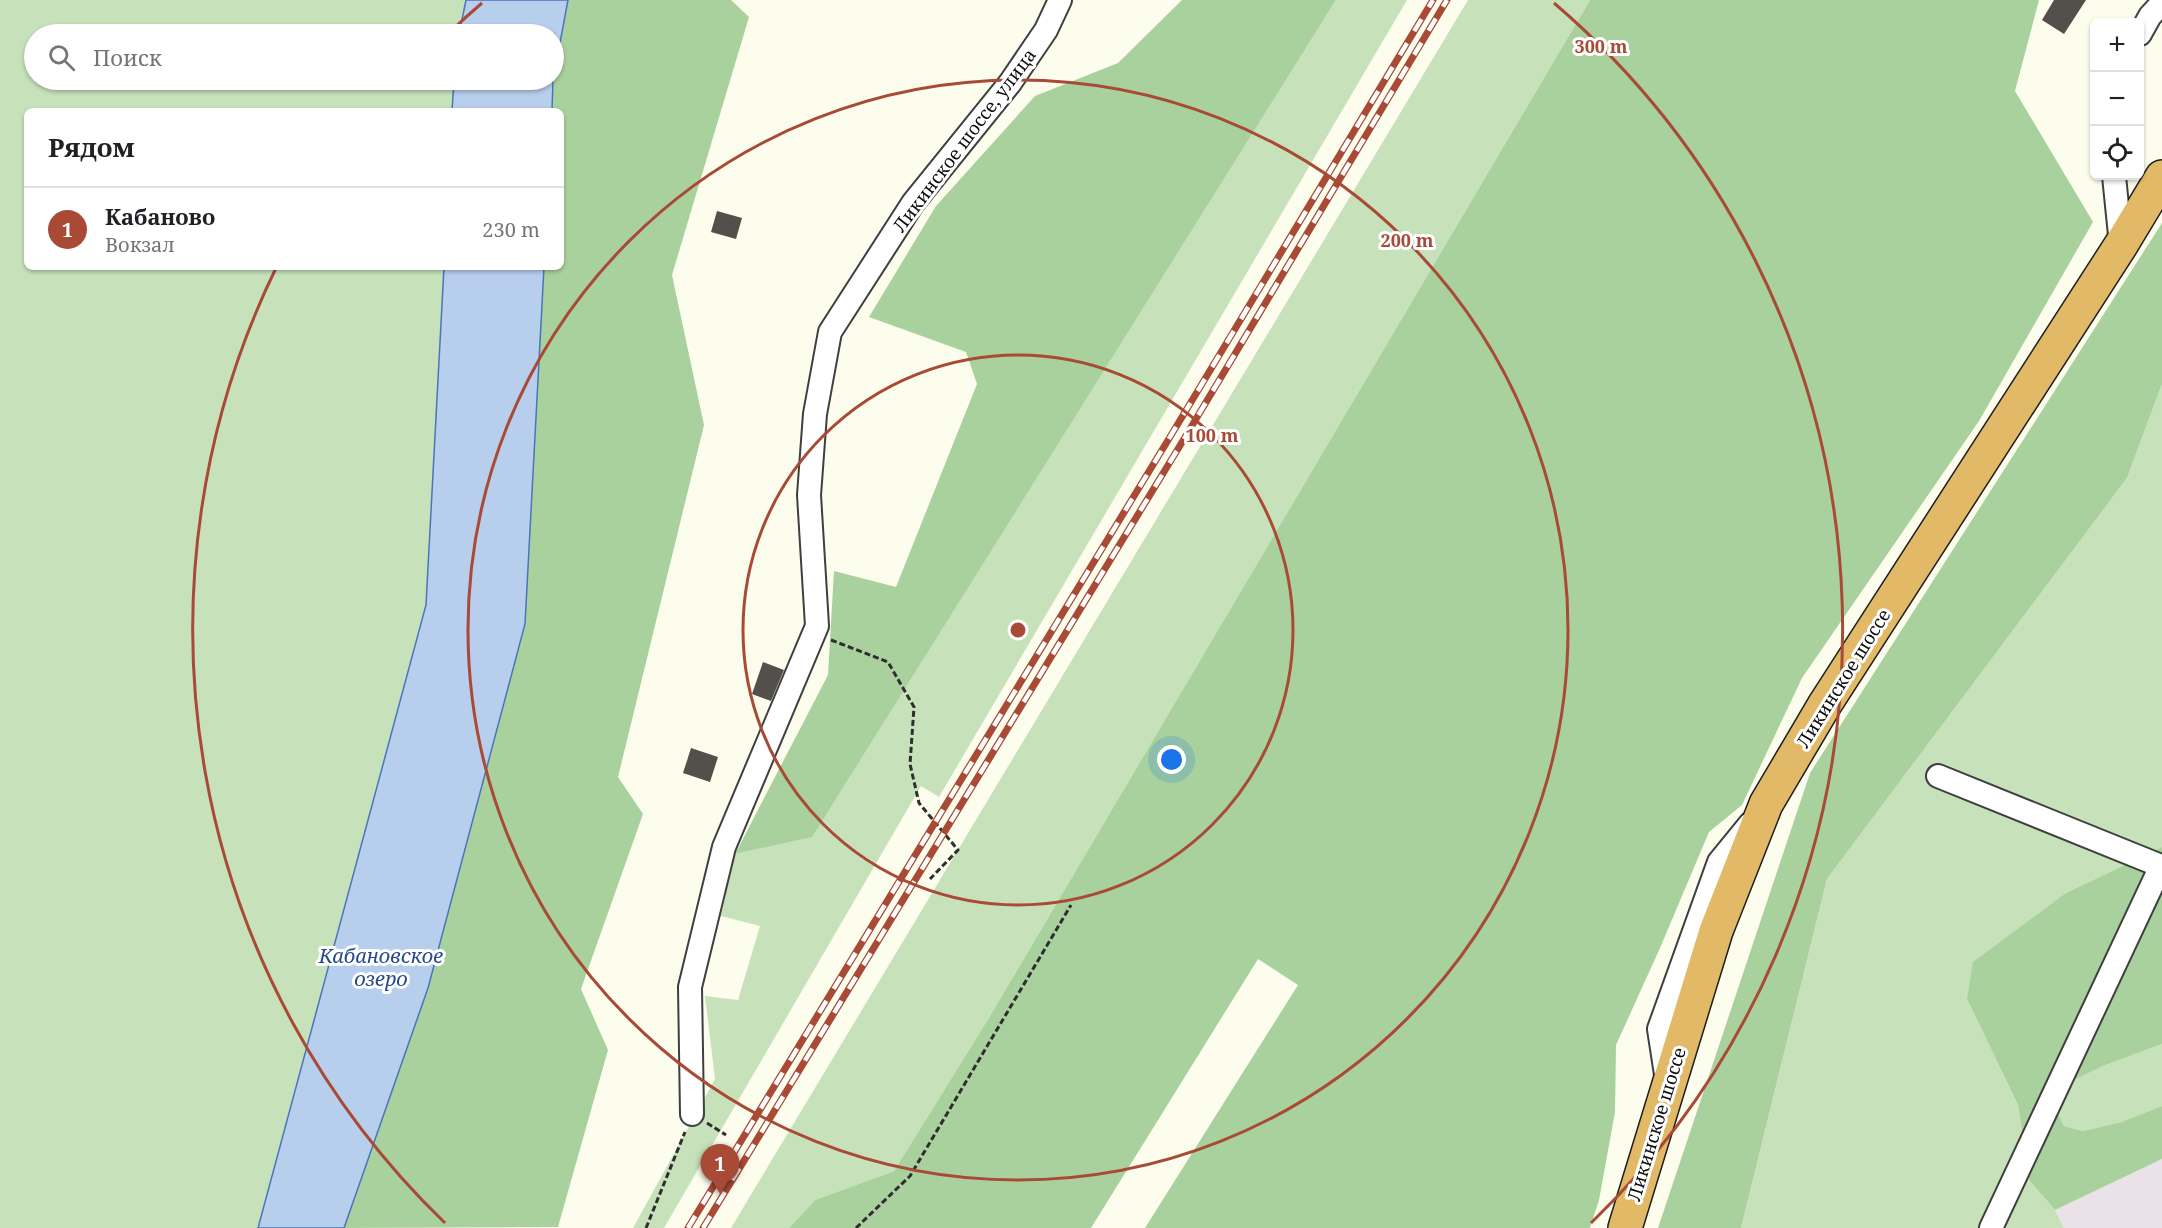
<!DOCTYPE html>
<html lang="ru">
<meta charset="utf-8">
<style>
:root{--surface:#fff;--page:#f6f6f6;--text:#202124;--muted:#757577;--line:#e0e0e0;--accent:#a94a37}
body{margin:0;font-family:"Noto Serif",serif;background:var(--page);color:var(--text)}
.controls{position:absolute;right:18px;top:18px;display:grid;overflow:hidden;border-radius:9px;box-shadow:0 2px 4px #0004}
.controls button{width:54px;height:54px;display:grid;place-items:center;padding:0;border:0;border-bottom:2px solid var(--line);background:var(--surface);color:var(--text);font:30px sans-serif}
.you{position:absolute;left:1172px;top:760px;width:21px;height:21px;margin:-15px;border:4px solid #fff;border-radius:50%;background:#1a73e8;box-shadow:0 0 0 9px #1a73e833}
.badge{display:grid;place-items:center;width:39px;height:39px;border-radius:50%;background:var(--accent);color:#fff;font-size:20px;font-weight:700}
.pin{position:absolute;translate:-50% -50px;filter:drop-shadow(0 2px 3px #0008)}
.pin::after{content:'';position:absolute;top:32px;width:21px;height:18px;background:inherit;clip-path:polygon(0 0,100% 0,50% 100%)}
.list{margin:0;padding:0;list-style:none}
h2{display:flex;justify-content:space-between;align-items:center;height:78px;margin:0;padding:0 24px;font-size:26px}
h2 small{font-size:20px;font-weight:400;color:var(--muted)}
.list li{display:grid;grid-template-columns:39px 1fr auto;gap:18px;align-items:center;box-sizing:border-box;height:84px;padding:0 24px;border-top:2px solid var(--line)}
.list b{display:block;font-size:22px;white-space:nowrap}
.list p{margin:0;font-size:20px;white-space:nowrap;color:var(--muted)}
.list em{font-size:20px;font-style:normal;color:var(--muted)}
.icon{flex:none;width:33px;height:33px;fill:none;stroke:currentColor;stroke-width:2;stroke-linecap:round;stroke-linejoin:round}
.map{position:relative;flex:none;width:2162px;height:1228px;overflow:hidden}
.search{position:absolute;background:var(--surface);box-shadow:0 2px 4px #0004;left:24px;top:24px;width:540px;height:66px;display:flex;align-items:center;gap:15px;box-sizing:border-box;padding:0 21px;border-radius:33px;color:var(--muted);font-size:22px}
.panel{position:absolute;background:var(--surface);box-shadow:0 2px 4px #0004;left:24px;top:108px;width:540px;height:162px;border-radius:9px}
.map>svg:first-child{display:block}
</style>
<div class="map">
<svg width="2162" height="1228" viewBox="0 0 2162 1228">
<rect width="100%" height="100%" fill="#fcfded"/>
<polygon fill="#eae1e9" points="2162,1159 2162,1228 2064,1228 2055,1210"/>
<g fill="#c7e2bb">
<polygon points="0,0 466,0 459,34 34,34 34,80 454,80 452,111 27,111 27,267 444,267 426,605 258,1228 0,1228"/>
<polygon points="1336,0 1407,0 939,797 921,786 664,1228 633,1228 715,1079 705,996 738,1000 760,926 721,916 735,854 812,836"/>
<polygon points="1468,0 1590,0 990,1016 894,1171 815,1200 789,1228 731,1228"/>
<polygon points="2162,384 2162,847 2066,893 1967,999 2018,1105 2029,1180 2055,1210 2064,1228 1741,1228 1827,879 2127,478"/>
<polygon points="2162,1044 2162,1106 2121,1122 2083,1131 2064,1126 2048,1093 2103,1066"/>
</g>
<g fill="#a9d19d">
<polygon points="568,0 731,0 749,17 672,275 704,425 618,777 643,814 581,989 608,1050 558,1227 344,1228 428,988 544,267 561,267 561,111 552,111 554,74"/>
<polygon points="1182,0 1336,0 812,837 735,854 828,675 834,571 896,587 977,384 966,352 869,317 936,206 1035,96 1118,63"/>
<polygon points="1590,0 2039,0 2015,91 2093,222 1979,421 1802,678 1742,805 1709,832 1660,948 1616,1045 1615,1112 1599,1200 1590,1228 1145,1228 1298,985 1258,959 1091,1228 789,1228 815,1200 894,1171 990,1016"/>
<polygon points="2162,223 2162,384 2127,478 1827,879 1741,1228 1658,1228 1810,773"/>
<polygon points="2162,847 2162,1044 2103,1066 2048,1093 2064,1126 2083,1131 2121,1122 2162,1106 2162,1159 2055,1210 2029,1180 2018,1105 1967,999 1973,962 2066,893"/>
</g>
<g fill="#b8ceed" stroke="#4975bb" stroke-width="1.5">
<polygon points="466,0 568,0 554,75 554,34 459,34"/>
<polygon points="454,80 553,80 552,111 452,111"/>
<polygon points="444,267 544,267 525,624 428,988 344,1228 258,1228 426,605"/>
</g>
<g fill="#534f4a">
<polygon points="2054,0 2086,0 2064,34 2042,20"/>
<polygon points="717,211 742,218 736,239 711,232"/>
<polygon points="763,662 784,670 771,701 752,694"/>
<polygon points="691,748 718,757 710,782 683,773"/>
</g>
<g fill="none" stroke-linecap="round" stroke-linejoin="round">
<g stroke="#3f3f3f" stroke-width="26">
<g id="minor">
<polyline points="2140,34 2150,16 2162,3"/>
<polyline points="2114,176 2121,245"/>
<polyline points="1938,776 2161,866 1991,1228"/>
<polyline points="1667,1081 1659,1029 1719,862 1750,824"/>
<polyline points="692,1114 690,987 724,847 817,626 809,495 815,414 830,332 913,203 1010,83 1046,30 1060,0"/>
</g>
</g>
<g stroke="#1d1d1d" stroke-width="36">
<polyline id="highway" points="1625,1228 1716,931 1766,804 1825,704 2121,245 2162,177"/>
</g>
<g stroke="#2e2e2e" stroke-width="3" stroke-dasharray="6 3" stroke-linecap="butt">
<polyline points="831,640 888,662 914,707 910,764 919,803 958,850 930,879"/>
<polyline points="707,1123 726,1135"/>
<polyline points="646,1228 685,1132"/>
<polyline points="856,1228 910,1176 1071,905"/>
</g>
<use href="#minor" stroke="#fff" stroke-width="22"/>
<use href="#highway" stroke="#e1b967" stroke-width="33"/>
<g stroke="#a94a37" stroke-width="7">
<g id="rail">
<polyline points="688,1228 1173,432 1433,0"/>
<polyline points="703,1228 1184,439 1447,0"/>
</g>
</g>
<use href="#rail" stroke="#fff" stroke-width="4.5" stroke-dasharray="14" stroke-linecap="butt"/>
</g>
<g fill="none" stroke="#a94a37" stroke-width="3">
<circle cx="1018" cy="630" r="275"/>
<circle cx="1018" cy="630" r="550"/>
<path d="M445 1223A825 825 0 0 1 276 268M450 32A825 825 0 0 1 482 3M1554 3A825 825 0 0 1 1591 1223"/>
</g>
<g text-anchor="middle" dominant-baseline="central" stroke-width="6" stroke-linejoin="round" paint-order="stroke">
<g font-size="18" fill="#0c0c0c" stroke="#fff">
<text transform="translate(964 140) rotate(-53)">Ликинское шоссе, улица</text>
<text transform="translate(1843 678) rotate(-58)">Ликинское шоссе</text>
<text transform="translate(1656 1124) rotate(-73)">Ликинское шоссе</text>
</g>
<g font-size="20" font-style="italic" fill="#264a8c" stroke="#fff">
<text x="381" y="955">Кабановское<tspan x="381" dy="23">озеро</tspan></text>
</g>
</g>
<circle cx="1018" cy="630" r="9" fill="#a94a37" stroke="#fff" stroke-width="3"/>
<g font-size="18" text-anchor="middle" font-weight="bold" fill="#a94a37" stroke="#fff" stroke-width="6" stroke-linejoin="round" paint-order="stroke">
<text x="1601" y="53">300 m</text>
<text x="1407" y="247">200 m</text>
<text x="1212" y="442">100 m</text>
</g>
</svg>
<div class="controls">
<button>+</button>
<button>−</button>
<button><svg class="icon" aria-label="locate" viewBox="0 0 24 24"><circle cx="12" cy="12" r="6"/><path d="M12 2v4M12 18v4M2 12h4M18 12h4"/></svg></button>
</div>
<div class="you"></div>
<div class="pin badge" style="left:720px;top:1194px">1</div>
<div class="search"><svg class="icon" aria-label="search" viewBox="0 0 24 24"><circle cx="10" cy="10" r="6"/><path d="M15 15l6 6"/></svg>Поиск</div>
<section class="panel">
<h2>Рядом<small></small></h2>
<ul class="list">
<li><span class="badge">1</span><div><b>Кабаново</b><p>Вокзал</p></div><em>230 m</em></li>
</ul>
</section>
</div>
